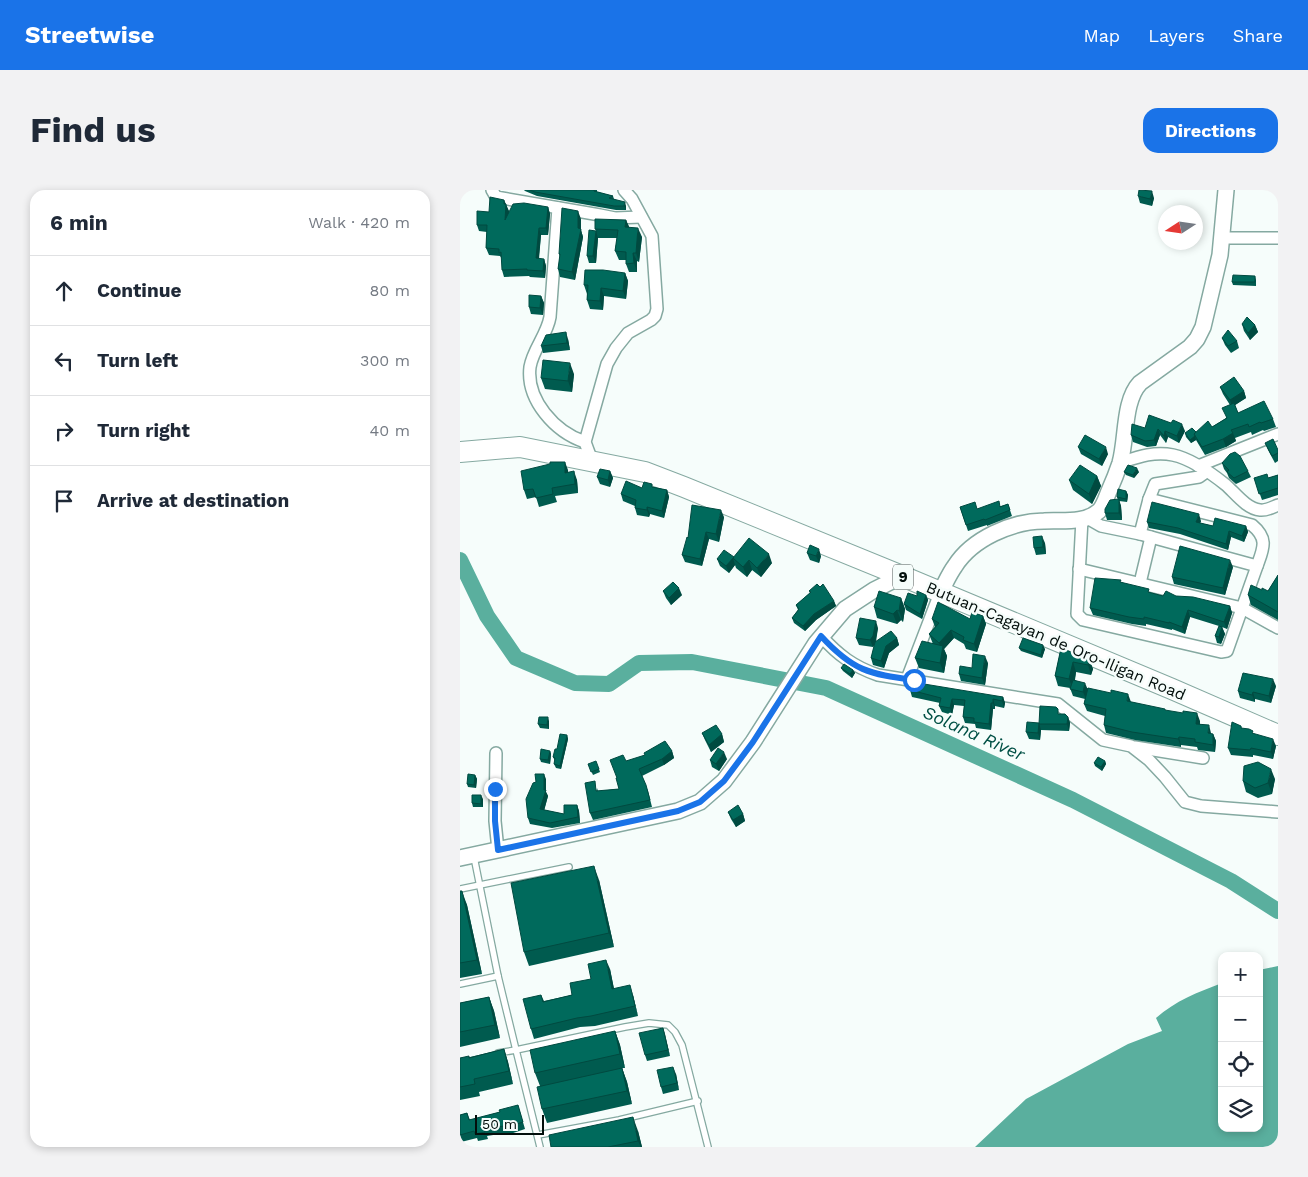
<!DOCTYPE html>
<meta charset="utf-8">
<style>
:root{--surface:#fff;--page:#f2f2f3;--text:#1f2937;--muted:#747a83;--line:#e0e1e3;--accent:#1a73e8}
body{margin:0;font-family:"Work Sans",sans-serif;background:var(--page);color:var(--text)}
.controls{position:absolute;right:15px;bottom:15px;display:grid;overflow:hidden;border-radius:10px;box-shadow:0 2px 8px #0003}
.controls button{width:45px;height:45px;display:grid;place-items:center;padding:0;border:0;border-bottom:1px solid var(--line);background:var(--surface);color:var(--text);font:25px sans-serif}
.compass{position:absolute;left:698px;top:15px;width:45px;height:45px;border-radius:50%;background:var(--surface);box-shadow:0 2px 8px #0003;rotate:258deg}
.scale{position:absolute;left:15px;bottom:12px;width:69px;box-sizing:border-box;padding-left:5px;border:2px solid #030f0c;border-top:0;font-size:14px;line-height:18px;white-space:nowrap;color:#030f0c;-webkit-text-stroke:4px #f6fdfb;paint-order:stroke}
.stop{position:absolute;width:15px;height:15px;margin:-11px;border:4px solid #1a73e8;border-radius:50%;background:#fff}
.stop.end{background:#1a73e8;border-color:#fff;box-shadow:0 1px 5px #0008}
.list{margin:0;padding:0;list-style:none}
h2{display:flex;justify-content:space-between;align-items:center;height:65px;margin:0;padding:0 20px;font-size:21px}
h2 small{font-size:16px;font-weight:400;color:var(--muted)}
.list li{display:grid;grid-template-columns:32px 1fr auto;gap:15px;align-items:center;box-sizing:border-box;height:70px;padding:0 20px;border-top:1px solid var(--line)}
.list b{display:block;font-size:19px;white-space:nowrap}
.list em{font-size:16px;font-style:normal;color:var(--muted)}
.icon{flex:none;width:28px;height:28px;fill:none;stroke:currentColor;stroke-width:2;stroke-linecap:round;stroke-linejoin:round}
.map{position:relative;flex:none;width:818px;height:957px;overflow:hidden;border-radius:15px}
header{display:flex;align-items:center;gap:30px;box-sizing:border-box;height:70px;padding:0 25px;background:var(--accent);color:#fff}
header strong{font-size:24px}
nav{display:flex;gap:28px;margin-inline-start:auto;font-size:18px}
.intro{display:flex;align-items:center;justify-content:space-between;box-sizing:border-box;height:120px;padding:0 30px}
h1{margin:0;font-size:35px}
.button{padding:12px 22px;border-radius:15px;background:var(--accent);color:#fff;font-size:18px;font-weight:700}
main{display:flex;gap:30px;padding:0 30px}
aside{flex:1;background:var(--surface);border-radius:15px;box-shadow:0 2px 8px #0003}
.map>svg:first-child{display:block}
</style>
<header>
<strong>Streetwise</strong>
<nav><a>Map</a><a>Layers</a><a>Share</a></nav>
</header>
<div class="intro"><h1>Find us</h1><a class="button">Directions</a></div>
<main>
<aside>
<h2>6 min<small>Walk · 420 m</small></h2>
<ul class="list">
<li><svg class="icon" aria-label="ahead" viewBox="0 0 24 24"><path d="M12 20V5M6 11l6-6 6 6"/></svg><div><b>Continue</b></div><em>80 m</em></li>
<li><svg class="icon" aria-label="left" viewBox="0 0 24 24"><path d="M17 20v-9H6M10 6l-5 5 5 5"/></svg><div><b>Turn left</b></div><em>300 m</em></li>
<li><svg class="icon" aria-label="right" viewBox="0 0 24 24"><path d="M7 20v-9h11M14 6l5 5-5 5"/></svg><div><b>Turn right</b></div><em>40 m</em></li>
<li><svg class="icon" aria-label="arrive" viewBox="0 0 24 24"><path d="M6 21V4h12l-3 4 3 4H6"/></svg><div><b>Arrive at destination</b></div></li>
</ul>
</aside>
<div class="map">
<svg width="818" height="957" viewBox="0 0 818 957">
<rect width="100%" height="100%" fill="#f6fdfb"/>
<path fill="#5aaf9e" d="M 818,776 L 818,957 L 515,957 L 566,909 L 668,854 L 702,841 L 696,828 C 715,811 738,802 762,793 L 762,938 L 799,938 L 799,780 Z"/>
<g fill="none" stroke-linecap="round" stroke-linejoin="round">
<polyline stroke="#5aaf9e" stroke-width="16" points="0,370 27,426 56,468 115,493 149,494 179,473 232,472 366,498 613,610 771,691 818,721"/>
<g stroke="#85a9a1" stroke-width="8">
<g id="lane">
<polyline points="14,667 38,786 56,860 38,863"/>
<polyline points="0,699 109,677"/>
<polyline points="0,794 38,786"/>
<polyline points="78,945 159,930 238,911"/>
<polyline points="80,957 56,860 165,837 189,833 208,835 215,842 222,855 248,957"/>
</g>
</g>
<g stroke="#85a9a1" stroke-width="14">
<g id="street">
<polyline points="32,0 36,7 140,25 155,28 181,27"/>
<path d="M 98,18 L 90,127 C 87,145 73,159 70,177 C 66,210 95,242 125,252"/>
<polyline points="761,48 818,48"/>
<polyline points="132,271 125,252 147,174 156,158 168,143 191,130 195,126 197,119 192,46 172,9 164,0"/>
<path d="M 660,273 C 678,267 694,261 713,265 C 732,269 751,283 766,295 C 775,303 787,319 800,320 C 806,321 813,317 818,315"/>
<polyline points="738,276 818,244"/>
<path d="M 689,309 L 792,335 C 809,349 803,359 797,376"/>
<polyline points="622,329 617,424 623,430 761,462 767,461 797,376 680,344 641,336 627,328"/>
<polyline points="680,344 689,309 695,294 739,287 746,282"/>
<polyline points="619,379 782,418 818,438"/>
<polyline points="680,393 691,347"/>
<path d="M 361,446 C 378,465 394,477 418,485 L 598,514 L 643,550 L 671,556 L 689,570 L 705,587 L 725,612 L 741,616 L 818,622"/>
<polyline points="447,489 480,403"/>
<polyline points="675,557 743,568"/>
<polyline points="36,563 35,631 38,660"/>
</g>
</g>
<g stroke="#85a9a1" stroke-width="18">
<g id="secondary">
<path d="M 480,403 C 485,394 489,384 495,376 C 512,349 552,331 584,331 C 602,330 624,334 639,321 C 644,316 646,308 649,301 C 653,292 657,282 660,273 C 667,248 663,211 680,193 L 730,157 L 737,149 L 743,137 L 760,65 L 766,0"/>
<polyline points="0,668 218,621 240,612 264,591 293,552 356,453 385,419 414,400 442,386"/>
</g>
</g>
<g stroke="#85a9a1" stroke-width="22">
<polyline id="highway" points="0,262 60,257 185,282 224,297 442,386 712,499 818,545"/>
</g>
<use href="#lane" stroke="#fff" stroke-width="5.5"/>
<use href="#street" stroke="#fff" stroke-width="11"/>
<use href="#secondary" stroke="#fff" stroke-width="15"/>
<use href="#highway" stroke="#fff" stroke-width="20"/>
</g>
<g fill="#005b4f">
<polygon points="64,0 137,0 137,2 153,6 154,9 166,16 166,20 156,20 77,6 65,1"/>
<polygon points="678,6 694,8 692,16 680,13"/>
<polygon points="44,10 49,22 88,17 90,24 88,45 81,45 79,69 84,69 86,76 85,88 70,87 69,86 44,87 42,80 42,69 40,66 29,65 26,58 27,42 19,41 17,35"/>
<polygon points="121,29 121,40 123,47 115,90 100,87 98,79 100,67 99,64"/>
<polygon points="166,30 169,37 182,47 179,72 177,71 177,82 169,82 166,74 166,70 159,70 155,61 157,48 138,48 136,73 129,73 127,66 136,41 135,39"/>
<polygon points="165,83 168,91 166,109 144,106 143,120 130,119 127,110 127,104 124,95"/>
<polygon points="795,86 796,90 796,96 773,95 772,92"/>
<polygon points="81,106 84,113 83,125 71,124 69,117"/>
<polygon points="782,134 795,135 798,142 790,150 784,141"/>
<polygon points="762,148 777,151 779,158 771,163 765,155"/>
<polygon points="108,149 110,160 83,163 81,156"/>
<polygon points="114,184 112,202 85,199 81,188"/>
<polygon points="760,197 784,201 786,208 775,215 778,223 813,229 816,237 804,241 803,240 792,245 791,242 775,248 776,251 766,257 745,265 736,250 731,253 726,247 725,243 736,242 752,237 766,228 770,215 763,204"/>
<polygon points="685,238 725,241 719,253 708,247 706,253 700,245 696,256 687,257 673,252 671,245"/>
<polygon points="805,253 818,260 818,271 815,273 808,260"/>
<polygon points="618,257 648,264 642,276 621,264"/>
<polygon points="762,273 788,281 791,287 776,294 769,288 767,283 764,279"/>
<polygon points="108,280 108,282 117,290 118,303 95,306 97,312 79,317 76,307 67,309 64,300"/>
<polygon points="150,281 153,288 150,297 140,294 137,287"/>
<polygon points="664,282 679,282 674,288 666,285"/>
<polygon points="818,285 818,305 802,310 794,288 808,288"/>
<polygon points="637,286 641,296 632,314 613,300 609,290"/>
<polygon points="193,297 207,300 209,307 204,328 190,324 189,327 177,325 175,318 175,316 163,311 161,304 182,298"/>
<polygon points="666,301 668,305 667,312 659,311 661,316 662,330 647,330 645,323 658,310 657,307"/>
<polygon points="548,314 552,326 527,336 527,335 508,341 500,317 517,319 541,316"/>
<polygon points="264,327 259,352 249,349 242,376 225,372 222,365 228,348"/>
<polygon points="741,331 740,333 753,336 786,336 788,342 784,352 771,347 768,360 720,344 689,338 687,332"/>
<polygon points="585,353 586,364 576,365 574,358"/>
<polygon points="347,363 361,366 359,373 350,370"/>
<polygon points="274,367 312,373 301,387 292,380 287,387 276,378 275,375 269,383 260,376 257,369"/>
<polygon points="773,377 765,405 714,394 712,387"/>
<polygon points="818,385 818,430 791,415 788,405 802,400 808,401"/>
<polygon points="661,392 690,403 703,406 716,406 770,416 772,423 767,439 762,437 765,444 761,454 757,453 755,446 759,436 730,427 725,444 712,439 712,440 686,434 686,436 672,434 633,425 630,418"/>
<polygon points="203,401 222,405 211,415 206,408"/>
<polygon points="349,401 374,411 376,416 356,430 345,441 334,433 332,428 338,420 336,415 350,403"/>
<polygon points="466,405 468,410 462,429 446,420 444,414 457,406"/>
<polygon points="441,408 445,419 443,432 441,430 437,434 417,428 414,417"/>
<polygon points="523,426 526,434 517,462 506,459 504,454 494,448 484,459 487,466 484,483 459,478 455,468 473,454 469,444 475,437 472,429 510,429"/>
<polygon points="418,438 416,452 437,448 439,455 429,463 424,478 413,475 411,468 415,454 413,457 399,455 396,448"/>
<polygon points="559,458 585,459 582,468 561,461"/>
<polygon points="601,458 629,469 633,479 631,485 616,482 615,490 627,498 671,512 706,521 740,531 740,534 751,544 753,544 756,551 755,562 738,560 737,557 721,555 721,557 675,550 646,543 644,535 645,526 627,521 624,514 625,509 613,506 610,498 598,496 595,486"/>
<polygon points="528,473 525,495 501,491 499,484 512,478"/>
<polygon points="381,478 393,480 395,483 392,488 383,481"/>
<polygon points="816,496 811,513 795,509 795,512 780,508 778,501"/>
<polygon points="450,500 543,507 545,513 544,518 535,516 535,519 533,519 531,540 516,538 515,534 505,533 503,527 504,516 494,515 492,525 482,522 479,516 480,513 452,507"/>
<polygon points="600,524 608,527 610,533 609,541 581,540 580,550 569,549 566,542 579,533"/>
<polygon points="89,531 89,539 80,538 78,534"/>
<polygon points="781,536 782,539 794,544 816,556 813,569 793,565 793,567 771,565 768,558"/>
<polygon points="242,543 262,544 264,552 251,562 245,550"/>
<polygon points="107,545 108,549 101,579 96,578 94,574 95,571 93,567 97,559"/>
<polygon points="90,561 91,564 90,574 81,572 80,569"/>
<polygon points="212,561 214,568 204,575 182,586 188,601 192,617 133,630 130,623 137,598 138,601 159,599 157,588 166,571"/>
<polygon points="267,569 259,581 252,577 250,570"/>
<polygon points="645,571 646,574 642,581 635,576 634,573"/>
<polygon points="128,574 139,579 140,582 133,585"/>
<polygon points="15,585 17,589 16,598 8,597 7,594"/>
<polygon points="86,589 86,602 88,606 84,620 104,624 117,615 119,621 120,633 92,638 70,634 68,628 76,592"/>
<polygon points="815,589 812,604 798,608 786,602 783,591"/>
<polygon points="23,609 23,617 13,617 12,613"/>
<polygon points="268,622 283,624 285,631 276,637 271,629"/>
<polygon points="139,690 154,757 69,776 64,762"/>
<polygon points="0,701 7,715 22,784 0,788"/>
<polygon points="150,779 154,799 173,805 178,826 135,836 120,837 74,849 71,839 81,805 84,811 112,805 131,789"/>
<polygon points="29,807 34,821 40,848 0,857 0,813"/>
<polygon points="203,838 210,866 187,871 185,865"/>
<polygon points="155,841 160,855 165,878 162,878 167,892 172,914 87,933 82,919 80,896 75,883"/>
<polygon points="44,859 48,872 53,894 19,902 20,906 0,910 0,868 10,867"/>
<polygon points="216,884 219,900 203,904 201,897"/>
<polygon points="58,915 65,939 47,945 46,943 27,946 28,949 18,951 17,948 1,952 0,949 0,925 7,923 10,930 40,922"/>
<polygon points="178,941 182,957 91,957"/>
</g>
<g fill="#004a40">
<polygon points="692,1 694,8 692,16 690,9"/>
<polygon points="44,10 49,21 48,37 45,30"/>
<polygon points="165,12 166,16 166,20 164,16"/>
<polygon points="88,17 90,24 88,45 86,38"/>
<polygon points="118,21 121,29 121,40 123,47 115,90 112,82 118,38"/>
<polygon points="166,30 170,39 165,37"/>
<polygon points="79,38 81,45 78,75 76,68"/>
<polygon points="178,38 182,47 179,72 176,63"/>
<polygon points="136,41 138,48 136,73 133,66"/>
<polygon points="173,63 177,71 177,82 174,73"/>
<polygon points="84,69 86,76 85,88 83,81"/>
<polygon points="165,83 168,91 166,109 163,101"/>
<polygon points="141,98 144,106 143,120 140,111"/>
<polygon points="81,106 84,113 83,125 80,118"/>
<polygon points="795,135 798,142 790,150 788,143"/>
<polygon points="106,142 108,149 110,160 107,153"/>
<polygon points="110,173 114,184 112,202 108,191"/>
<polygon points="784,201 786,208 772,217 770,210"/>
<polygon points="722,234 725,241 719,253 717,246"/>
<polygon points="698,239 700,245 696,256 694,250"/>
<polygon points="705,241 708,247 706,253 704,246"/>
<polygon points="773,243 776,251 766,257 763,249"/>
<polygon points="735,246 736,250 731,253 730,250"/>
<polygon points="646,257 648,264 642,276 639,269"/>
<polygon points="105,272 108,280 108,291 105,283"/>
<polygon points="677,278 679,282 674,288 673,285"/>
<polygon points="114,281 117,290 118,303 115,294"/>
<polygon points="150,281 153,288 150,297 148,290"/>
<polygon points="637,286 641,296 632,314 629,304"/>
<polygon points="207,300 209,307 204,328 202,321"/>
<polygon points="666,301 668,305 667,312 666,309"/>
<polygon points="659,309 661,316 662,330 659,323"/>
<polygon points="187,317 190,324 189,327 187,320"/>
<polygon points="261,320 264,327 259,352 256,344"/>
<polygon points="739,324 741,331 738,339 736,332"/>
<polygon points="786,336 788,342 784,352 782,346"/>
<polygon points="769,341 771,347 768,360 766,354"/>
<polygon points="246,342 249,349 242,376 240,369"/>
<polygon points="582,346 585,353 586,364 583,357"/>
<polygon points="359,359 361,366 359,373 356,366"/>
<polygon points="309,364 312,373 301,387 297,378"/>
<polygon points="273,368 275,375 269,383 266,376"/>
<polygon points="289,370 292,380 287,387 283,377"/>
<polygon points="770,370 773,377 765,405 763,398"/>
<polygon points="219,398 222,405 211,415 209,408"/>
<polygon points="466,405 468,410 462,429 460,424"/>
<polygon points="441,408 445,419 443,432 439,421"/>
<polygon points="374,411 376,416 356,430 345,441 343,436 354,424"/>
<polygon points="770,416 772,423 767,439 764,432"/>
<polygon points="437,420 441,430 437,434 433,424"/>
<polygon points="728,420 730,427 725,444 722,437"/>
<polygon points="523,426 526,434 517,462 514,454"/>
<polygon points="416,431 418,438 415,453 413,457 410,450"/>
<polygon points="762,437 765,444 761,454 759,447"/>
<polygon points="491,440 494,448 484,459 487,466 484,483 480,473 482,462 479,453"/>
<polygon points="437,448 439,455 429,463 424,478 421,471 426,456"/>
<polygon points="583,455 585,459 582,468 581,465"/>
<polygon points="525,466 528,473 525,495 522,488"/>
<polygon points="629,469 633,479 631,485 628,475"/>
<polygon points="613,472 616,482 613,499 609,489"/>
<polygon points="393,480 395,483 392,488 390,484"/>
<polygon points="813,489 816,496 811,513 809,506"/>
<polygon points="625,493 628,500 626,509 623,502"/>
<polygon points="793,502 795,509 795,512 792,505"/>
<polygon points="668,504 671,512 667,511"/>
<polygon points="543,507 545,513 544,518 542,511"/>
<polygon points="492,509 494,515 492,525 490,518"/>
<polygon points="533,509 535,516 535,519 533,513"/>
<polygon points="531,513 533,519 531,540 529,534"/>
<polygon points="737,523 740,531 739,542 736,534"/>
<polygon points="88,527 89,531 89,539 87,535"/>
<polygon points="608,527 610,533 609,541 607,534"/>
<polygon points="579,533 581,540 580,550 578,543"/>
<polygon points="749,535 751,543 751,551 748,543"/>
<polygon points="262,544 264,552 251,562 249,555"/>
<polygon points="753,544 756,551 755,562 753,555"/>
<polygon points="107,545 108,549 101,579 100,576"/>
<polygon points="719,547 721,555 721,557 718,549"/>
<polygon points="813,549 816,556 813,569 811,562"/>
<polygon points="90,561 91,564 90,574 88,570"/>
<polygon points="212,561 214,568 204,575 202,569"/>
<polygon points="264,562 267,569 259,581 256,574"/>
<polygon points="645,571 646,574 642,581 641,577"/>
<polygon points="811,579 815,589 812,604 808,593"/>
<polygon points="84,584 86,589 86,602 88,606 83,625 80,619 84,600"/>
<polygon points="15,585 17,589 16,598 14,595"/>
<polygon points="21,605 23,609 23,617 21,614"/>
<polygon points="117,615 119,621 120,633 118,627"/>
<polygon points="283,624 285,631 276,637 273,630"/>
<polygon points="134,676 139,690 154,757 149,743"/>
<polygon points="2,701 7,715 22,784 17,770"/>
<polygon points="146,770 150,779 156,809 152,799"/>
<polygon points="170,795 173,805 178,826 175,816"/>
<polygon points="29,807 34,821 40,848 35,835"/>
<polygon points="203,838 205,844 210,866 208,860"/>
<polygon points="155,841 160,855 165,878 160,864"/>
<polygon points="44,859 48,872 53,894 49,881"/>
<polygon points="213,877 216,884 219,900 217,893"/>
<polygon points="162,878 167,892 172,914 167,901"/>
<polygon points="173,927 178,941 182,957 181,957 178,951"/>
</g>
<g fill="#006a5c" stroke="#004a40">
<polygon points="70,0 134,0 134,1 153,6 149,8 165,12 164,16 154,16 75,2"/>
<polygon points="679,0 692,1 690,9 678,6"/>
<polygon points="30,7 44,10 44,14 46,14 45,30 53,14 64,13 88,17 86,38 79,38 76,68 84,69 83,81 67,80 67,79 42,80 41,62 39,63 39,59 26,58 27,35 17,35 17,21 29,22"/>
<polygon points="102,18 118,21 118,38 121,39 112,82 98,79 100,64 99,64"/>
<polygon points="135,29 166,30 165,37 178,38 176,63 173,63 174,73 166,74 166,62 155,61 158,40 135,39"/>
<polygon points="129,40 136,41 133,66 127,66"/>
<polygon points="125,80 143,80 165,83 163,101 141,98 140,111 127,110 128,95 124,95"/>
<polygon points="773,85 795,86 795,92 772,92"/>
<polygon points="69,105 81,106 80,118 69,117"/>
<polygon points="787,127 795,135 788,143 782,134"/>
<polygon points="768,140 777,151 768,156 762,148"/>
<polygon points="106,142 107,153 81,156 86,145"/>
<polygon points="83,170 110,173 108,191 81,188"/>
<polygon points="774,187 784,201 770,210 760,197"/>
<polygon points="804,211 813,229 801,233 800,232 789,237 788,234 771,240 773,243 763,249 742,257 734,244 748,231 752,237 767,228 762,218 774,213 778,223"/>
<polygon points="689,225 711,233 713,230 722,234 717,246 705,241 704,246 698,239 694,250 685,251 671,245 672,234 685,238"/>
<polygon points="732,238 736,242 734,244 735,246 730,250 725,243"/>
<polygon points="625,245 646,257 639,269 618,257"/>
<polygon points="813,249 818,260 818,263 812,266 805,253"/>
<polygon points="775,262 780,266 788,281 774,288 767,282 769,280 762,273 770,264"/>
<polygon points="90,272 105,272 105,283 114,281 115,294 92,298 93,304 76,308 73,299 64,300 61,281 90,274"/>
<polygon points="620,275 637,286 629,304 609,290"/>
<polygon points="668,275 677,278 673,285 664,282"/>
<polygon points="140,279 150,281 148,290 137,287"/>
<polygon points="807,284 808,288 818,285 818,298 799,304 794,288"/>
<polygon points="166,291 182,298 184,292 192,294 192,297 207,300 202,321 187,317 187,320 175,318 176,310 161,304"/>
<polygon points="658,299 666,301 666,309 657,307"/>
<polygon points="659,309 659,323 645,323 645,319 650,310"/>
<polygon points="539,311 540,317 548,314 550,320 525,330 524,329 506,335 500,317 515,312 517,319"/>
<polygon points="692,312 739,324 736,332 753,336 755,328 786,336 782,346 769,341 766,354 718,338 687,332"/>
<polygon points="232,315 261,320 256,344 246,342 240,369 222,365 227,347 228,348"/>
<polygon points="582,346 583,357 574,358 573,347"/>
<polygon points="289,348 309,364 297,378 289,370 283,377 273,368"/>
<polygon points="350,355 359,359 356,366 347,363"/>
<polygon points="720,356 770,370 763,398 712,387"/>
<polygon points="264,360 274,367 266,376 257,369"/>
<polygon points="818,385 818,422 788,405 791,395 802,400 802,398 808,401"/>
<polygon points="635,388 661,390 660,392 689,399 688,402 703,406 706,401 716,406 733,407 770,416 764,432 728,420 722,437 709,432 709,433 684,427 684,429 669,427 630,418"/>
<polygon points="213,392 219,398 209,408 203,401"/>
<polygon points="357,394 360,397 363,394 374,411 354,424 343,436 332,428 339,419 336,415 351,402 349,401"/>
<polygon points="419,401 441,408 439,421 437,420 433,424 414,417"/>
<polygon points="457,401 466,405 460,424 444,414 448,403 457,406"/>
<polygon points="478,412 510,429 512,422 523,426 514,454 503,450 504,447 491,440 479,453 469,444 479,433 472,429"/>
<polygon points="400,428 416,431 413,446 410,450 396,448"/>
<polygon points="759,436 762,437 759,447 755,446"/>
<polygon points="431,441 437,448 426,456 421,471 411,468 415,452"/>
<polygon points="563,448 583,455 581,465 559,458"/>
<polygon points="462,451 483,456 480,473 455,468"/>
<polygon points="601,458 629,469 628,475 613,472 609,489 595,486"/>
<polygon points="513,464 525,466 522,488 499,484 500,476 512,478"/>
<polygon points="384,474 393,480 390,484 381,478"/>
<polygon points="783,483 813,489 809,506 793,502 792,505 778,501"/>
<polygon points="613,490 625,493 623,502 610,499"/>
<polygon points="452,492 543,507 542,511 533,509 533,513 531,513 529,534 514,532 514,528 503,527 505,510 492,509 490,518 479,516 481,508 450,500"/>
<polygon points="628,498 651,503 651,500 668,504 667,511 705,519 705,520 723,523 723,521 737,523 736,534 749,535 748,543 753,544 753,555 735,552 735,549 719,547 718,549 672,542 644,535 646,519 624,514"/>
<polygon points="580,516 596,517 598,519 598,524 605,524 608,527 607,534 579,534"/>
<polygon points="79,527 88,527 87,535 78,534"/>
<polygon points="567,532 579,533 578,543 566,542"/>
<polygon points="772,532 781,536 781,538 789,539 793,541 792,543 813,549 811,562 791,558 790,560 768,558"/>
<polygon points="256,535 262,544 249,555 242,543"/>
<polygon points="100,544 107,545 100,576 94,574 95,568 93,567 95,559 97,559"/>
<polygon points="205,551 212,561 202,569 179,579 186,595 190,610 130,623 125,593 135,591 136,601 159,599 156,588 157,588 150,570 163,565 166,571 185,565 184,563"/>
<polygon points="258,558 264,562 256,574 250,570"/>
<polygon points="81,559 90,561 88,570 80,569"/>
<polygon points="638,567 645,571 641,577 634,573"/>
<polygon points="136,571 139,579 131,582 128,574"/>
<polygon points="798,572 811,579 808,593 795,598 783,591 784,576"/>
<polygon points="8,584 15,585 14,595 7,594"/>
<polygon points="75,584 84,584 84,600 86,600 80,619 104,624 104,615 117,615 118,627 90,633 68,628 66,609 73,593 76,592"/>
<polygon points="12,605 21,605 21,614 12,613"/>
<polygon points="278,615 283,624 273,630 268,622"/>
<polygon points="134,676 149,743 64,762 51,693"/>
<polygon points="0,701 2,701 17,770 0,773"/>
<polygon points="146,770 152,799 170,795 175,816 131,826 117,828 71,839 63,809 81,805 83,812 112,805 110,793 131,789 128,774"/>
<polygon points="29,807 35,835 0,842 0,813"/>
<polygon points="203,838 208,860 185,865 179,843"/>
<polygon points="155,841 160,864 75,883 70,860"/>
<polygon points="44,859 49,881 14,889 15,894 0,897 0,868 9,866 9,868"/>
<polygon points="213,877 217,893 201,897 197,880"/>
<polygon points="162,878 167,901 82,919 77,897"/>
<polygon points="58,915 63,932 45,938 44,936 24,939 25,942 15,944 14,941 0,945 0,925 7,923 9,930 40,922 39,920"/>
<polygon points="173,927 178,951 148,957 91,957 89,945"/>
</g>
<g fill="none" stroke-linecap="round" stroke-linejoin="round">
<path stroke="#1a73e8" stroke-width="6" d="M 35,599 L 35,631 L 38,660 L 218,621 L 240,612 L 264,591 L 293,552 L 361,446 C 393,481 409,484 454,490"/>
</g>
<g text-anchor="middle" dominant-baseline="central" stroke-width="5" stroke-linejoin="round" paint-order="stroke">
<rect fill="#f6fdfb" stroke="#4c5654" stroke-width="1" x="433" y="374.5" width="20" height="25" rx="4"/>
<g font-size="15" font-weight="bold" fill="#030f0c">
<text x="443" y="387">9</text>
</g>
<g font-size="16" fill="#030f0c" stroke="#f6fdfb">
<text transform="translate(596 451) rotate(23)">Butuan-Cagayan de Oro-Iligan Road</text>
</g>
<g font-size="18" font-style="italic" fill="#015045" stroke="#f6fdfb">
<text transform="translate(514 543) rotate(24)">Solana River</text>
</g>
</g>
</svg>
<div class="controls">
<button>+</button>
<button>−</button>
<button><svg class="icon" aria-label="locate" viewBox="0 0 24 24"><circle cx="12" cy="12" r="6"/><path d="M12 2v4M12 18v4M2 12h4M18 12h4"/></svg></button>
<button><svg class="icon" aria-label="layers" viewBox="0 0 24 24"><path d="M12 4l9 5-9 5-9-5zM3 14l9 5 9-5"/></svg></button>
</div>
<svg class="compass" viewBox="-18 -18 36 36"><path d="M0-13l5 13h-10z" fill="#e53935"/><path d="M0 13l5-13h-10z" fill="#747a83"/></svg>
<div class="scale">50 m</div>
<div class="stop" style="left:454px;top:490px"></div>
<div class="stop end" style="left:35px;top:599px"></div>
</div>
</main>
